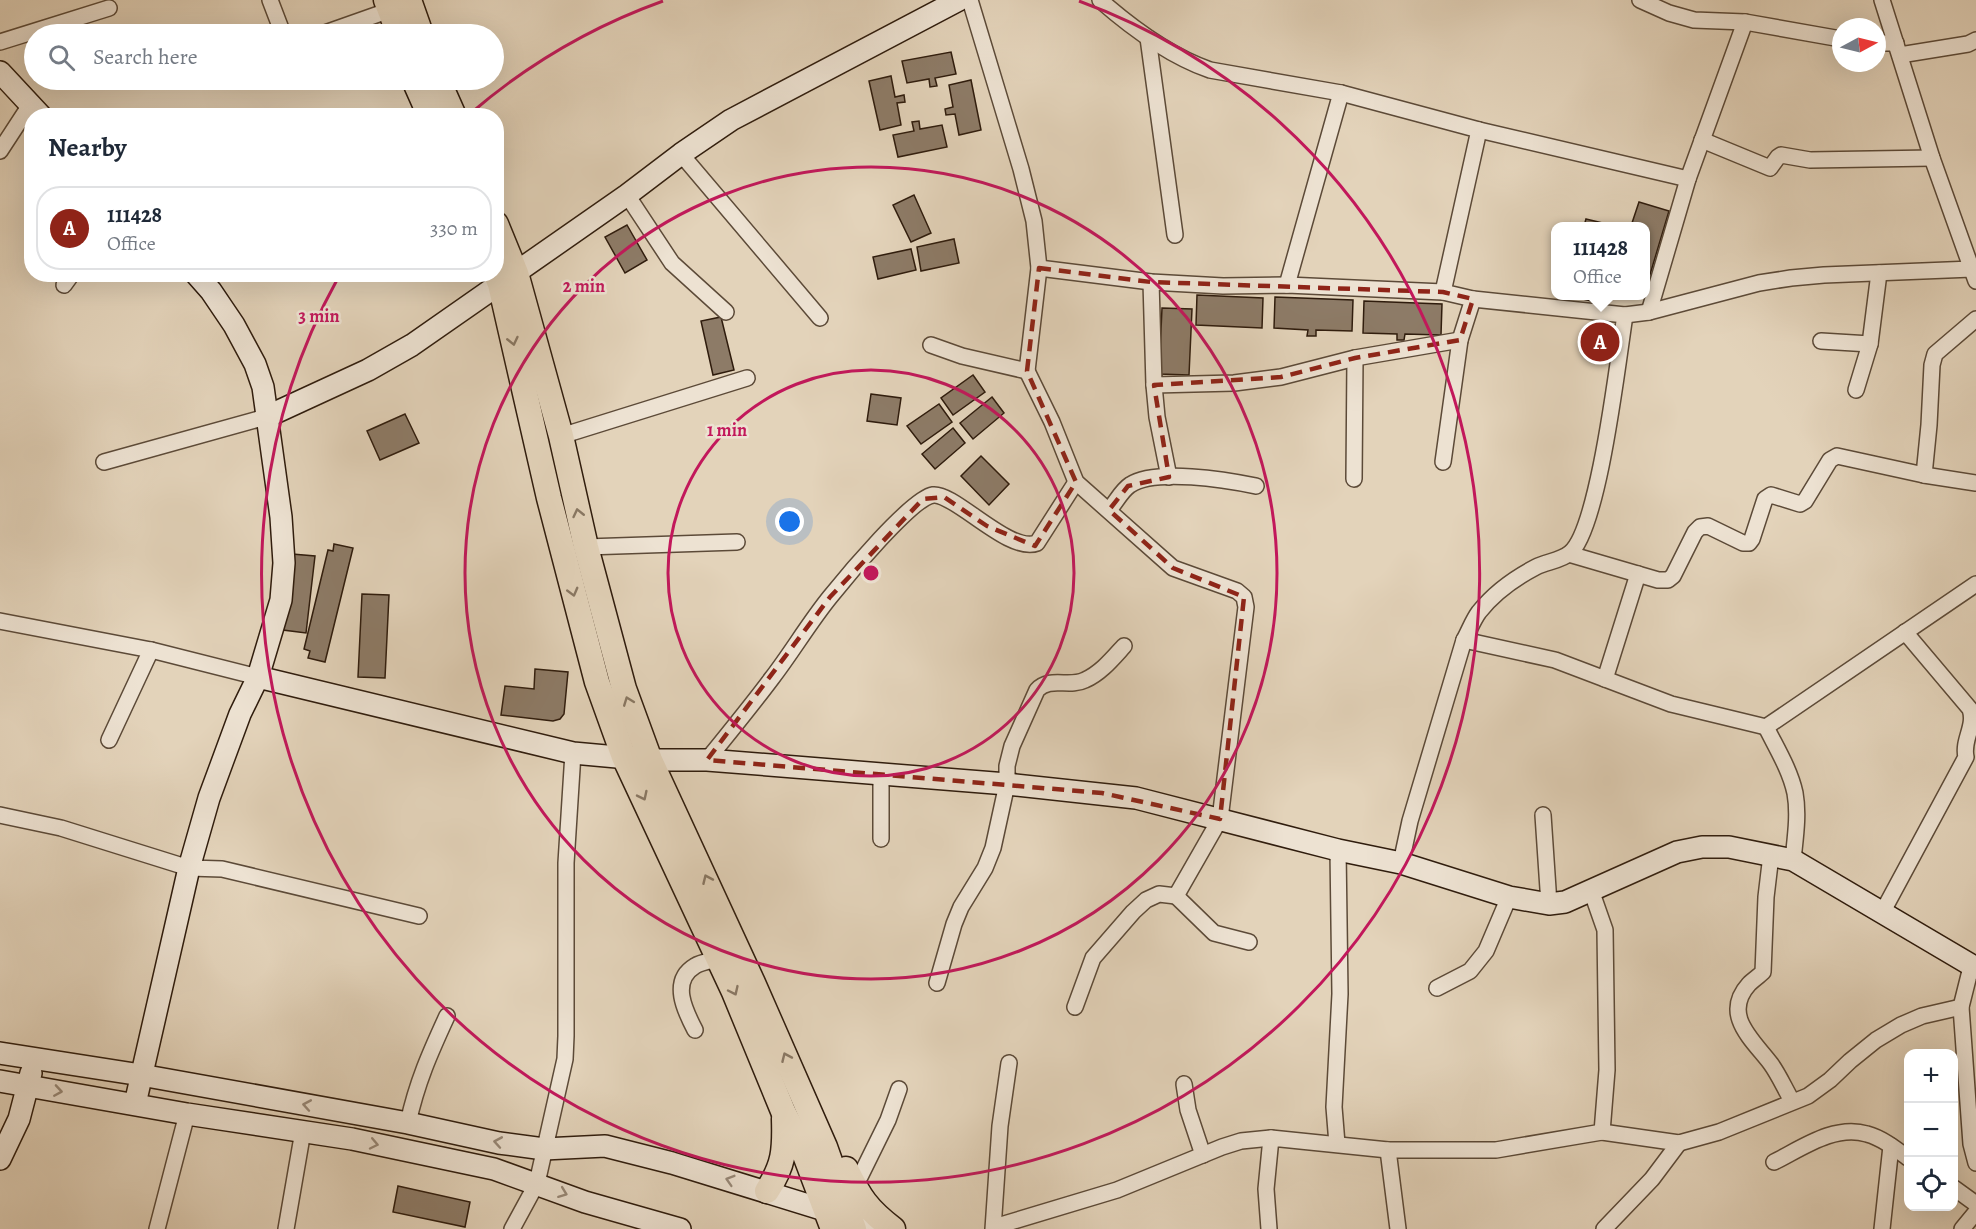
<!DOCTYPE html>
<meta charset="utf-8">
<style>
:root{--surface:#fff;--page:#f2f2f3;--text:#1f2937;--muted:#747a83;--line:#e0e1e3;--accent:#8f2418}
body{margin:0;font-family:Alegreya,serif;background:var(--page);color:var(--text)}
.controls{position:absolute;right:18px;bottom:18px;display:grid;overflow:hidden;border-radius:12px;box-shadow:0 6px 24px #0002}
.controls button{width:54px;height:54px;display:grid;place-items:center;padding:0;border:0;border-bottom:2px solid var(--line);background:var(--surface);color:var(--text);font:30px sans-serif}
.compass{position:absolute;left:1832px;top:18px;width:54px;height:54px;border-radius:50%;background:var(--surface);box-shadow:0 6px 24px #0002;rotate:83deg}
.you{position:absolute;left:790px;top:522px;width:21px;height:21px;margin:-15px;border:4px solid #fff;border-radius:50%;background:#1a73e8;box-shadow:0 0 0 9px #1a73e833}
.badge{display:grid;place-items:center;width:39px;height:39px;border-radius:50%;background:var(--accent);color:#fff;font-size:20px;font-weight:700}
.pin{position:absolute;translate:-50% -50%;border:3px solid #fff;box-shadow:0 2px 6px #0006}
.popup{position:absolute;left:1551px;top:222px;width:99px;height:78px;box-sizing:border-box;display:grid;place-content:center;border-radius:12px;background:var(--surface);filter:drop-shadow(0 2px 4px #0005);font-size:20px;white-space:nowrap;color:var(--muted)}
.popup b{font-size:22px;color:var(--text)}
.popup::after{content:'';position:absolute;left:50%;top:100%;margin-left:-12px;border:12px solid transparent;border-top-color:var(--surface)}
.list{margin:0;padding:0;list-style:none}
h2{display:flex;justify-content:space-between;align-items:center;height:78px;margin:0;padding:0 24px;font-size:26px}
h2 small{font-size:20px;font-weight:400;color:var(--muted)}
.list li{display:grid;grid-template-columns:39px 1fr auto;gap:18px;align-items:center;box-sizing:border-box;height:84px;margin:0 12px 12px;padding:0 12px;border:2px solid var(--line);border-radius:24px}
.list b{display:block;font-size:22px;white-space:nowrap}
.list p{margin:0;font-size:20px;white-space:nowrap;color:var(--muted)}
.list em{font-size:20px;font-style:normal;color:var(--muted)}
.icon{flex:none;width:33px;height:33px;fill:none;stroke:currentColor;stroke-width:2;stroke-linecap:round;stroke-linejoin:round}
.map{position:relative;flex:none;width:1976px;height:1229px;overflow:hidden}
.search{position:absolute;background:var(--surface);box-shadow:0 6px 24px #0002;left:24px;top:24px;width:480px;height:66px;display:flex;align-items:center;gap:15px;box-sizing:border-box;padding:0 21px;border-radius:33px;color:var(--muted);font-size:22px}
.panel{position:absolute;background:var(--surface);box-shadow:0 6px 24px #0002;left:24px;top:108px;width:480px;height:174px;border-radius:24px}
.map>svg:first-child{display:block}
</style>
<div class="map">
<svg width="1976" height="1229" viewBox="0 0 1976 1229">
<rect width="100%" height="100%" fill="#e3d3ba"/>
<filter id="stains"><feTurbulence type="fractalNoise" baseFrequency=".00333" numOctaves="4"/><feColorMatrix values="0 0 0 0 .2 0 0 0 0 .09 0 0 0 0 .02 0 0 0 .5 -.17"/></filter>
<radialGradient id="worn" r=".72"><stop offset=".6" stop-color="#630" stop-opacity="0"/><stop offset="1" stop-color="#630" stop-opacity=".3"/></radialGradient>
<g fill="#8d7b67" stroke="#2f1c0d" stroke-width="1.5">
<polygon points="951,52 956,74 935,78 937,86 930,87 929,79 907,83 902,61"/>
<polygon points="891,76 895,97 904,95 905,102 897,103 901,125 880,130 869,81"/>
<polygon points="971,80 981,130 959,135 955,114 946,115 945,109 953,107 949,85"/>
<polygon points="919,121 920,129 942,125 947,147 898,157 893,135 914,131 912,122"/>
<polygon points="914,195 931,233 911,242 893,205"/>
<polygon points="1639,202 1669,211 1646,288 1645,226 1631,226"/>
<polygon points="1586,219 1615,226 1584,226"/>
<polygon points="627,225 647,260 625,273 605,237"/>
<polygon points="954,239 959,263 921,271 917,247"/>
<polygon points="911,249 916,270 878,279 873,257"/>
<polygon points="1197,295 1263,298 1262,328 1196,325"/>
<polygon points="1570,296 1598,296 1596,302"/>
<polygon points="1275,297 1353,300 1352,331 1316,330 1316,336 1307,336 1308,330 1274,328"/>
<polygon points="1364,301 1442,304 1441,335 1405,334 1404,340 1397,340 1397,334 1363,333"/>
<polygon points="1162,308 1192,309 1189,375 1159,374"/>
<polygon points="721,317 734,370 713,375 701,321"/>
<polygon points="973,375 985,392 953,415 941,398"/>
<polygon points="871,394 901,398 897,425 867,421"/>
<polygon points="992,397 1004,413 973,439 960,423"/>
<polygon points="939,404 952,422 921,444 907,426"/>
<polygon points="405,414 419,443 380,460 367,431"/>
<polygon points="953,428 965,443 935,469 922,454"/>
<polygon points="981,456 1009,484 989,505 961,476"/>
<polygon points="334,544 353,548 325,662 308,658 310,651 304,649 328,550 333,551"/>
<polygon points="292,554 315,556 306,633 283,630"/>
<polygon points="362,594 389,595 385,678 358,677"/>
<polygon points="535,669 568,672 564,714 560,719 553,721 501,715 505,686 534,689"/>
<polygon points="398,1186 470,1202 465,1227 393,1212"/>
</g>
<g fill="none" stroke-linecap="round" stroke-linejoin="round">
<g stroke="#5c4a38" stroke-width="18">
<g id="street">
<polyline points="270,0 283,34"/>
<polyline points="970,0 1021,169 1034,221 1039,268 1151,282 1223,286 1287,285 1443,292"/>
<path d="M 1100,0 C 1133,29 1170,56 1210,70 L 1341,93 L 1479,130 L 1443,292 L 1473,299 L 1625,315 C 1618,359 1599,529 1570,553 C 1562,560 1546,562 1536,567 C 1515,578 1494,593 1479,612 C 1473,620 1469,631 1464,640 L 1410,821 L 1401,863"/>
<polyline points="1640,0 1669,13 1694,20 1745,22 1841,39"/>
<polyline points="1882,0 1932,158 1976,281"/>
<polyline points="322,34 390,10"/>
<polyline points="1148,38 1175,235"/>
<polyline points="0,42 109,8"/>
<polyline points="1877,43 1896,43"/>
<polyline points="1900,55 1968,44 1976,40"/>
<polyline points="1479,130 1688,179"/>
<polyline points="1702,140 1770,168 1778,157 1781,155 1810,160 1932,158"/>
<polyline points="0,151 30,105"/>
<polyline points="681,154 820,318"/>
<polyline points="627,195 672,263 726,312"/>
<polyline points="1151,282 1154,385 1234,383 1281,377 1355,358 1460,340"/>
<polyline points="64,285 72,274"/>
<polyline points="1287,285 1341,93"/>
<polyline points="1649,312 1688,179 1745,22"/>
<polyline points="1625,315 1649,312 1759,283 1791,278 1824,275 1972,269"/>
<polyline points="1821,341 1870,344"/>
<polyline points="931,345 962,356 1027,371 1039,268"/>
<polyline points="1027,371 1052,422 1076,482 1173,568 1237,591 1244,597 1246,607 1220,819 1176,896 1159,894 1146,900 1133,912 1093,958 1075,1007"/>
<polyline points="1154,385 1157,417 1169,477"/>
<polyline points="1856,390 1870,344 1879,273"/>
<polyline points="561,436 747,378"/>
<polyline points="104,462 266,417"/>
<polyline points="1443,462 1460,340 1473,299"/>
<polyline points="1924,475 1929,425 1932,365 1935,354 1976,319"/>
<polyline points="1354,479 1355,358"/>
<path d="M 1109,510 C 1116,502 1122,490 1130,485 C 1155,468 1227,480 1256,486"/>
<polyline points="586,547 737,542"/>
<polyline points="1569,554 1658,580 1668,580 1673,576 1695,532 1700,527 1708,526 1743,543 1749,543 1752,539 1765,499 1771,495 1800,504 1805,501 1830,460 1837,456 1924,475 1976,483"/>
<polyline points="0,621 151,650 258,677"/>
<polyline points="1464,640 1555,660 1671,704 1766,727 1976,584"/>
<polyline points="1605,679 1638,574"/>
<path d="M 1766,727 C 1777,749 1790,770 1795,793 C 1799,815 1795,839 1793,860"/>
<polyline points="109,740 151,650"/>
<path d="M 707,760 C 729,733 751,706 772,678 C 792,652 809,623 830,597 C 846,577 912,498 933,495 C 954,492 1009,554 1037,543 L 1076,482"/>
<polyline points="0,815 61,828 189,868 222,869 419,916"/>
<polyline points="1543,815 1549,904"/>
<polyline points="881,839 881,774"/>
<path d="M 1771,855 L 1766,897 L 1763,972 C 1759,976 1753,980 1749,984 C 1721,1015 1753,1040 1771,1064 C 1779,1075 1785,1089 1792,1101"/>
<polyline points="1176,896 1214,933 1249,942"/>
<path d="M 1882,913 L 1966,757 C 1962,740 1976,726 1970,709 L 1905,632"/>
<polyline points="1971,967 1961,1007 1971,1144 1976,1163"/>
<path d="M 937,983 L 954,924 L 961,907 L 985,868 L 993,848 L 1007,784 L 1007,766 L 1012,746 L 1037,690 C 1050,676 1069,688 1085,680 C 1101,673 1113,658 1124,646"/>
<polyline points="1437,988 1470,971 1486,951 1509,897"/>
<path d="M 695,1030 C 685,1011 670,981 695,966 C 701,962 711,961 718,959"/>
<polyline points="1184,1084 1188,1110 1203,1155"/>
<path d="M 408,1123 C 417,1082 430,1053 447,1016"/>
<polyline points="1602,1132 1679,1143 1719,1132 1808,1096 1830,1080 1850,1061 1876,1040 1901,1025 1922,1016 1961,1007"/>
<polyline points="1337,1144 1334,1107 1340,994 1338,850"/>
<polyline points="1388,1150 1398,1229"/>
<path d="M 1774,1162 C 1802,1148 1835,1124 1867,1134 C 1882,1138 1896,1149 1908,1158"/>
<polyline points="855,1187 888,1120 899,1089"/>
<polyline points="1954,1188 1976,1204"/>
<polyline points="994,1227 1117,1190 1222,1147 1241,1141 1271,1138"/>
<polyline points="157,1229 187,1114"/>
<polyline points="286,1229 303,1131"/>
<polyline points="512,1229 537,1183 565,1059 566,1036 566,863 573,753"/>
<polyline points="993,1229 1000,1126 1009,1063"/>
<polyline points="1269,1229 1266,1189 1271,1138 1388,1150 1496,1150 1602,1132 1607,1070 1605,930 1591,890"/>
<polyline points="1604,1229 1652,1179 1679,1143"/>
<polyline points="1882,1229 1891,1146"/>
<polyline points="1962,1229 1976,1212"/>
</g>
</g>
<g stroke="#2f1c0d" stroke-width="24">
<g id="secondary">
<polyline points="0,72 41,116"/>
<polyline points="266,417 368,370 412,345 627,195 681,154 731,120 959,0"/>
<polyline points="258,677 573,753 650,760 707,760 1007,784 1136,798 1338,850 1401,863 1509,897 1549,904 1565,902 1677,852 1702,847 1729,847 1793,860 1976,968"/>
<polyline points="0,1053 141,1075 408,1123 499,1143 544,1149 605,1146 672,1163 886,1229"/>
<polyline points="0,1081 187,1114 352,1139 494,1169 585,1202 680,1229"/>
<polyline points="135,1104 189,868 209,798 240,714 258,677 281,600 284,563 281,517 263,387 255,364 234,325 211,291 196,274"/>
<polyline points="0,1159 19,1119 31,1073"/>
</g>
</g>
<g stroke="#2f1c0d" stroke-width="27">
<g id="primary">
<polyline points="386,0 399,34"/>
<polyline points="409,0 421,34"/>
<polyline points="414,80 430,116"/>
<polyline points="438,80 454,116"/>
<polyline points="496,224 516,273 561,436 586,547 624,689 650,760 753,983 825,1147 854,1229"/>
<polyline points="496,274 500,284 549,498 597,682 624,757 734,992 783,1111 805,1155 833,1229"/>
<path d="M 846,1169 C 860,1198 867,1209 893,1229"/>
<path d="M 767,1191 C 784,1165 785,1150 784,1119"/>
</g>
</g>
<use href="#street" stroke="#ede2d2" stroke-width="15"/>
<use href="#secondary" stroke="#ede2d2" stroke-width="21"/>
<use href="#primary" stroke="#e3d3ba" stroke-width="24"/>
</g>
<defs><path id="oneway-chevron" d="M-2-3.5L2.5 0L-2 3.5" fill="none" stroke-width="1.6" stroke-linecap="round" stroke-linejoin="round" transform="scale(1.5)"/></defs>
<g stroke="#897864">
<use href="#oneway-chevron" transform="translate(513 341) rotate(77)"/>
<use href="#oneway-chevron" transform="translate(578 513) rotate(-103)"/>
<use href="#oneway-chevron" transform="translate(573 592) rotate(75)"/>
<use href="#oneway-chevron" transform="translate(628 701) rotate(-111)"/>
<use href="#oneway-chevron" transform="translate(643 796) rotate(64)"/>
<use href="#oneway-chevron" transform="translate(707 879) rotate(-114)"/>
<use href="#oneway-chevron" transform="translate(734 991) rotate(65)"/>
<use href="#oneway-chevron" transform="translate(786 1057) rotate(-114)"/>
</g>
<g stroke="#988979">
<use href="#oneway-chevron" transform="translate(58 1091) rotate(9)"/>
<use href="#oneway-chevron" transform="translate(307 1105) rotate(-170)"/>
<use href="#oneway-chevron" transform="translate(498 1142) rotate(-170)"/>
<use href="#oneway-chevron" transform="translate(374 1144) rotate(12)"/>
<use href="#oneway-chevron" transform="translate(730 1180) rotate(-163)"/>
<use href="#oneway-chevron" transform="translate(563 1193) rotate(21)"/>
</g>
<path fill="none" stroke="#8f2418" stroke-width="4.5" stroke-dasharray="12 8" stroke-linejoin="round" d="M 1039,268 L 1151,282 L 1443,292 L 1473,299 L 1460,340 L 1355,358 L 1281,377 L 1154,385 L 1169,477 L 1128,486 L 1109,510 L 1173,568 L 1244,597 L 1220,819 L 1102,793 L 707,760 L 830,597 L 923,499 L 944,497 L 987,526 L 1035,546 L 1076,482 L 1027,371 Z"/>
<g fill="none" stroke="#c2185b" stroke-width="3">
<circle cx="871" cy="573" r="203"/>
<circle cx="871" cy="573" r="406"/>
<path d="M471 113A609 609 0 0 1 663 1M1079 1A609 609 0 1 1 338 278"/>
</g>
<circle cx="871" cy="573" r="9" fill="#c2185b" stroke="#ede2d2" stroke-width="3"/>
<g font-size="18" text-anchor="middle" font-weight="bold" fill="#c2185b" stroke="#ede2d2" stroke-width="5" stroke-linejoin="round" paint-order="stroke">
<text x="584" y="292">2 min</text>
<text x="319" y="322">3 min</text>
<text x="727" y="436">1 min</text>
</g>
<rect width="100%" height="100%" filter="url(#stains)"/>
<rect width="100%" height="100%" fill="url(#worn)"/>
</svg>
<div class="controls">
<button>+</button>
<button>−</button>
<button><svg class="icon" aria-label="locate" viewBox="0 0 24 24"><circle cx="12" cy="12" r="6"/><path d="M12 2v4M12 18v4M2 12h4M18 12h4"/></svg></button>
</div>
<svg class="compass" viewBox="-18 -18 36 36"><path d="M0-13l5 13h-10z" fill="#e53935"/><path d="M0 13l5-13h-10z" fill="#747a83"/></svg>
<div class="you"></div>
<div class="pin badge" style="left:1600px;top:342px">A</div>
<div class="popup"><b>111428</b>Office</div>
<div class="search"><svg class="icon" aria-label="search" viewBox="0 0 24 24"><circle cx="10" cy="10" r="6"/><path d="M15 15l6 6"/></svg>Search here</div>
<section class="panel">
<h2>Nearby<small></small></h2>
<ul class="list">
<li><span class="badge">A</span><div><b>111428</b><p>Office</p></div><em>330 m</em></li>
</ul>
</section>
</div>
